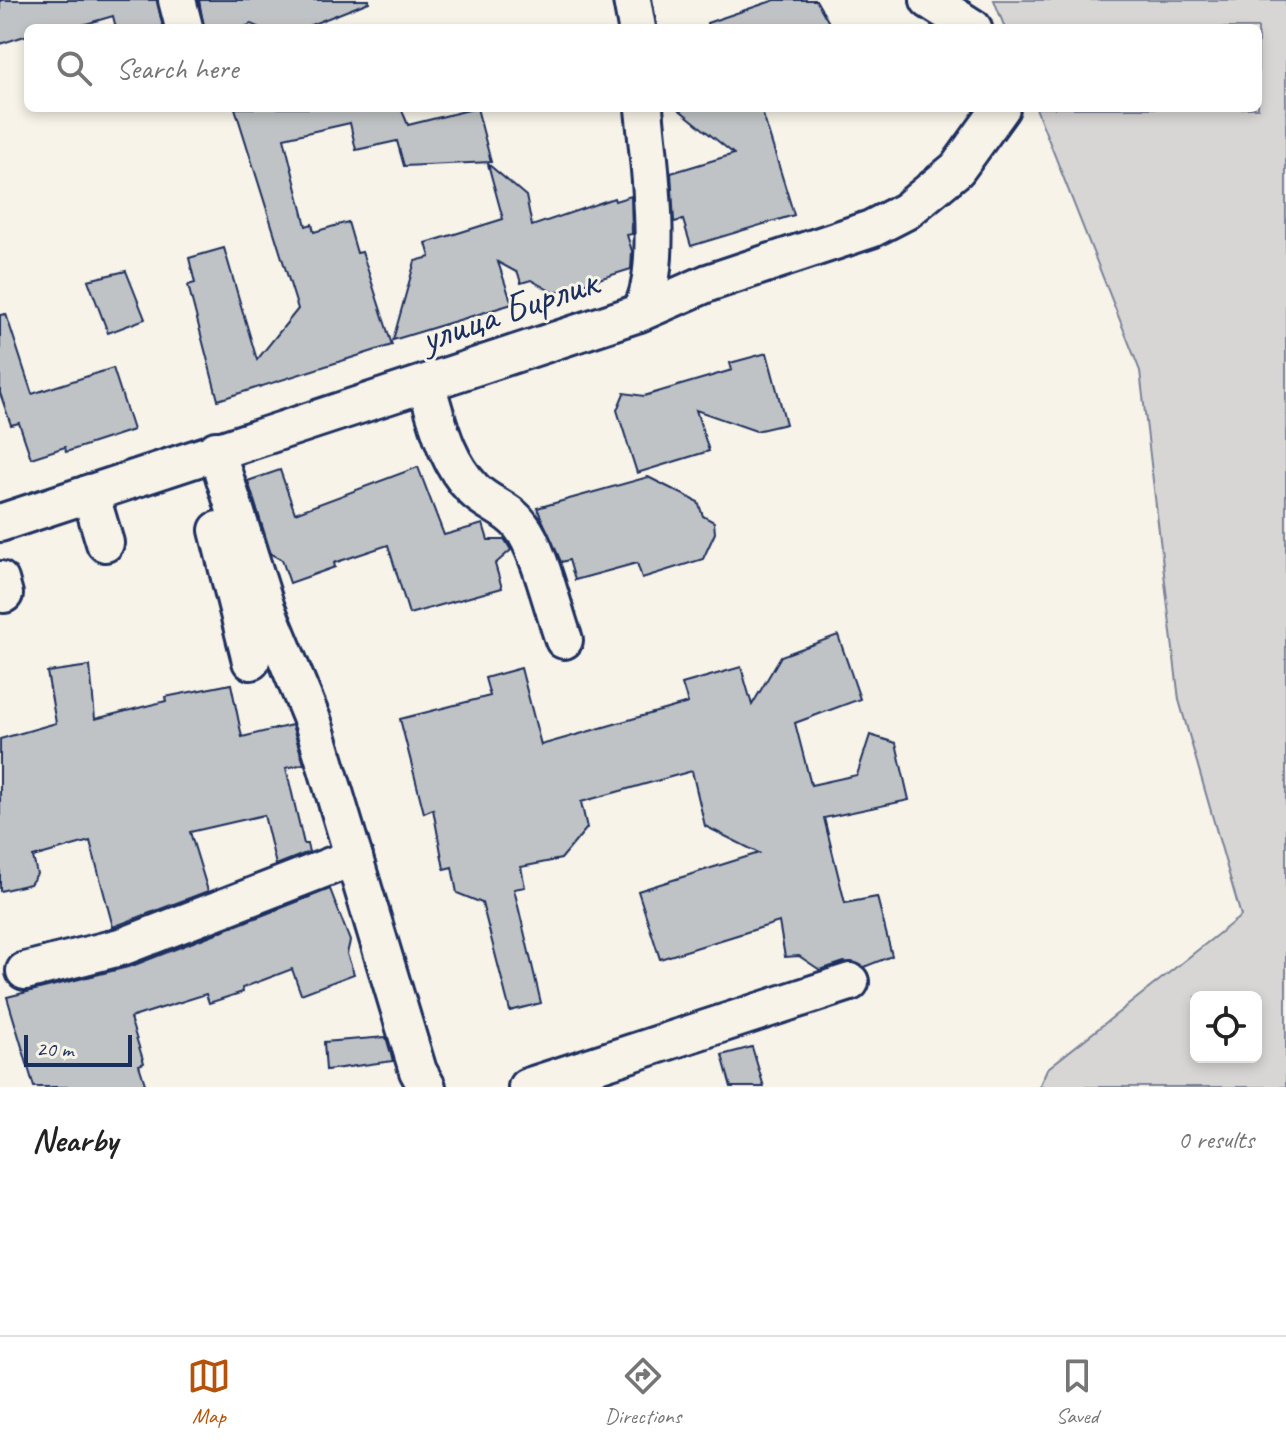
<!DOCTYPE html>
<meta charset="utf-8">
<style>
:root{--surface:#fff;--page:#f6f6f6;--text:#222;--muted:#767676;--line:#e0e0e0;--accent:#b45309}
body{margin:0;font-family:Caveat,sans-serif;background:var(--page);color:var(--text)}
.controls{position:absolute;right:24px;bottom:24px;display:grid;overflow:hidden;border-radius:12px;box-shadow:0 4px 12px #0003}
.controls button{width:72px;height:72px;display:grid;place-items:center;padding:0;border:0;border-bottom:2px solid var(--line);background:var(--surface);color:var(--text);font:40px sans-serif}
.scale{position:absolute;left:24px;bottom:20px;width:108px;box-sizing:border-box;padding-left:8px;border:4px solid #1b2f5e;border-top:0;font-size:22px;line-height:28px;white-space:nowrap;color:#1b2f5e;-webkit-text-stroke:6px #f7f3e8;paint-order:stroke}
.list{margin:0;padding:0;list-style:none}
h2{display:flex;justify-content:space-between;align-items:center;height:104px;margin:0;padding:0 32px;font-size:34px}
h2 small{font-size:26px;font-weight:400;color:var(--muted)}
.icon{flex:none;width:44px;height:44px;fill:none;stroke:currentColor;stroke-width:2;stroke-linecap:round;stroke-linejoin:round}
.map{position:relative;flex:none;width:1286px;height:1087px;overflow:hidden}
.search{position:absolute;background:var(--surface);box-shadow:0 4px 12px #0003;left:24px;right:24px;top:24px;height:88px;display:flex;align-items:center;gap:20px;box-sizing:border-box;padding:0 28px;border-radius:12px;color:var(--muted);font-size:30px}
.sheet{height:248px;background:var(--surface)}
nav{display:flex;justify-content:space-around;align-items:center;box-sizing:border-box;height:112px;border-top:2px solid var(--line);background:var(--surface);font-size:22px;color:var(--muted)}
nav a{display:grid;justify-items:center;gap:4px}
nav .on{color:var(--accent)}
.map>svg:first-child{display:block}
</style>
<div class="map">
<svg width="1286" height="1087" viewBox="0 0 1286 1087">
<rect width="100%" height="100%" fill="#f7f3e8"/>
<filter id="ink" filterUnits="userSpaceOnUse"><feTurbulence type="fractalNoise" baseFrequency=".0125" numOctaves="2"/><feDisplacementMap in="SourceGraphic" scale="16" xChannelSelector="R" yChannelSelector="G"/><feConvolveMatrix kernelMatrix="1 2 1 2 8 2 1 2 1" color-interpolation-filters="sRGB"/></filter>
<g filter="url(#ink)">
<path fill="#d7d6d4" stroke="#798299" stroke-width="2" fill-rule="evenodd" d="M 994,0 L 1286,0 L 1286,1087 L 1039,1087 L 1047,1069 L 1241,916 L 1179,700 L 1140,371 L 1036,108 L 1258,108 L 1258,28 L 1005,28 ZM 1196,997 L 1256,997 L 1256,1057 L 1196,1057 Z"/>
<g fill="#c0c3c5" stroke="#1b2f5e" stroke-width="2">
<polygon points="0,0 157,0 163,28 116,28 113,16 72,28 28,28 28,35 0,44"/>
<polygon points="199,0 369,0 369,2 303,28 260,28 251,24 242,28 204,28"/>
<polygon points="775,0 816,0 832,28 708,28 707,23"/>
<polygon points="235,108 401,108 408,125 477,108 491,162 404,166 397,141 356,150 350,123 284,138 306,226 312,224 314,232 348,222 357,253 362,252 392,345 218,400 188,285 195,283 189,258 224,248 257,360 298,309"/>
<polygon points="677,108 761,108 794,215 691,246 683,220 674,222 671,173 734,154"/>
<polygon points="488,164 526,196 532,226 614,198 615,201 631,196 632,234 627,235 632,251 631,269 554,293 531,280 521,283 518,273 498,262 512,304 393,340 415,261 430,257 426,243 503,219"/>
<polygon points="126,271 145,319 108,333 88,280"/>
<polygon points="6,314 32,394 113,368 133,430 66,452 65,447 31,458 19,423 11,425 0,393 0,315"/>
<polygon points="767,353 786,424 756,431 696,410 709,451 637,473 617,410 624,393 644,396 732,370 730,363"/>
<polygon points="418,467 444,535 483,524 488,540 505,540 511,550 495,564 502,588 409,614 388,545 334,563 335,567 290,583 282,560 271,554 248,481 280,470 295,513"/>
<polygon points="648,477 698,502 703,516 714,522 715,533 703,559 642,578 637,563 575,580 569,560 561,562 537,508"/>
<polygon points="838,635 860,699 795,723 811,785 857,775 870,735 896,743 909,800 824,818 845,903 877,897 892,956 864,967 844,962 820,970 799,956 785,957 779,922 660,959 638,891 759,853 705,826 692,771 581,802 587,828 561,859 521,867 525,887 514,889 541,1003 510,1011 482,903 457,893 452,867 444,869 433,809 424,813 400,719 490,696 485,678 521,668 541,745 688,703 682,684 741,667 752,705 781,656"/>
<polygon points="90,666 95,719 166,701 165,697 231,684 242,737 292,725 304,764 286,768 304,844 307,844 309,852 276,865 264,815 190,832 208,891 113,927 90,841 33,857 37,874 30,884 0,891 0,739 56,723 47,672"/>
<polygon points="330,889 350,941 347,954 354,974 301,994 292,969 242,988 243,992 209,1003 206,994 130,1018 144,1063 139,1065 146,1087 34,1087 7,997 132,966"/>
<polygon points="386,1037 393,1061 326,1070 324,1042"/>
<polygon points="752,1047 764,1087 731,1087 722,1055"/>
</g>
<g fill="none" stroke-linecap="round" stroke-linejoin="round">
<g stroke="#1b2f5e" stroke-width="42">
<g id="minor">
<polyline points="177,0 184,27"/>
<polyline points="632,0 637,28"/>
<polyline points="929,0 973,28"/>
<path d="M 639,313 C 666,275 648,156 644,108"/>
<path d="M 426,384 C 438,422 445,460 473,489 C 487,504 508,508 521,526 C 539,548 553,610 564,640"/>
<polyline points="216,450 266,608 313,722 418,1071 427,1087"/>
<polyline points="90,493 105,543"/>
<polyline points="0,523 639,313 708,283 871,229 906,211 957,169 1001,108"/>
<polyline points="218,530 251,661"/>
<polyline points="0,580 4,594"/>
<polyline points="25,971 124,946 354,857"/>
<polyline points="527,1087 850,982"/>
</g>
</g>
<use href="#minor" stroke="#f7f3e8" stroke-width="36"/>
</g>
</g>
<g text-anchor="middle" dominant-baseline="central" stroke-width="6" stroke-linejoin="round" paint-order="stroke">
<g font-size="40" fill="#1b2f5e" stroke="#f7f3e8">
<text transform="translate(509 310) rotate(-19)">улица Бирлик</text>
</g>
</g>
</svg>
<div class="controls">
<button><svg class="icon" aria-label="locate" viewBox="0 0 24 24"><circle cx="12" cy="12" r="6"/><path d="M12 2v4M12 18v4M2 12h4M18 12h4"/></svg></button>
</div>
<div class="scale">20 m</div>
<div class="search"><svg class="icon" aria-label="search" viewBox="0 0 24 24"><circle cx="10" cy="10" r="6"/><path d="M15 15l6 6"/></svg>Search here</div>
</div>
<section class="sheet">
<h2>Nearby<small>0 results</small></h2>
<ul class="list">
</ul>
</section>
<nav>
<a class="on"><svg class="icon" aria-label="map" viewBox="0 0 24 24"><path d="M3 6l6-2 6 2 6-2v14l-6 2-6-2-6 2zM9 4v14M15 6v14"/></svg>Map</a>
<a><svg class="icon" aria-label="directions" viewBox="0 0 24 24"><path d="M12 3l9 9-9 9-9-9zM9 14v-3h6M13 9l2 2-2 2"/></svg>Directions</a>
<a><svg class="icon" aria-label="saved" viewBox="0 0 24 24"><path d="M7 4h10v16l-5-4-5 4z"/></svg>Saved</a>
</nav>
